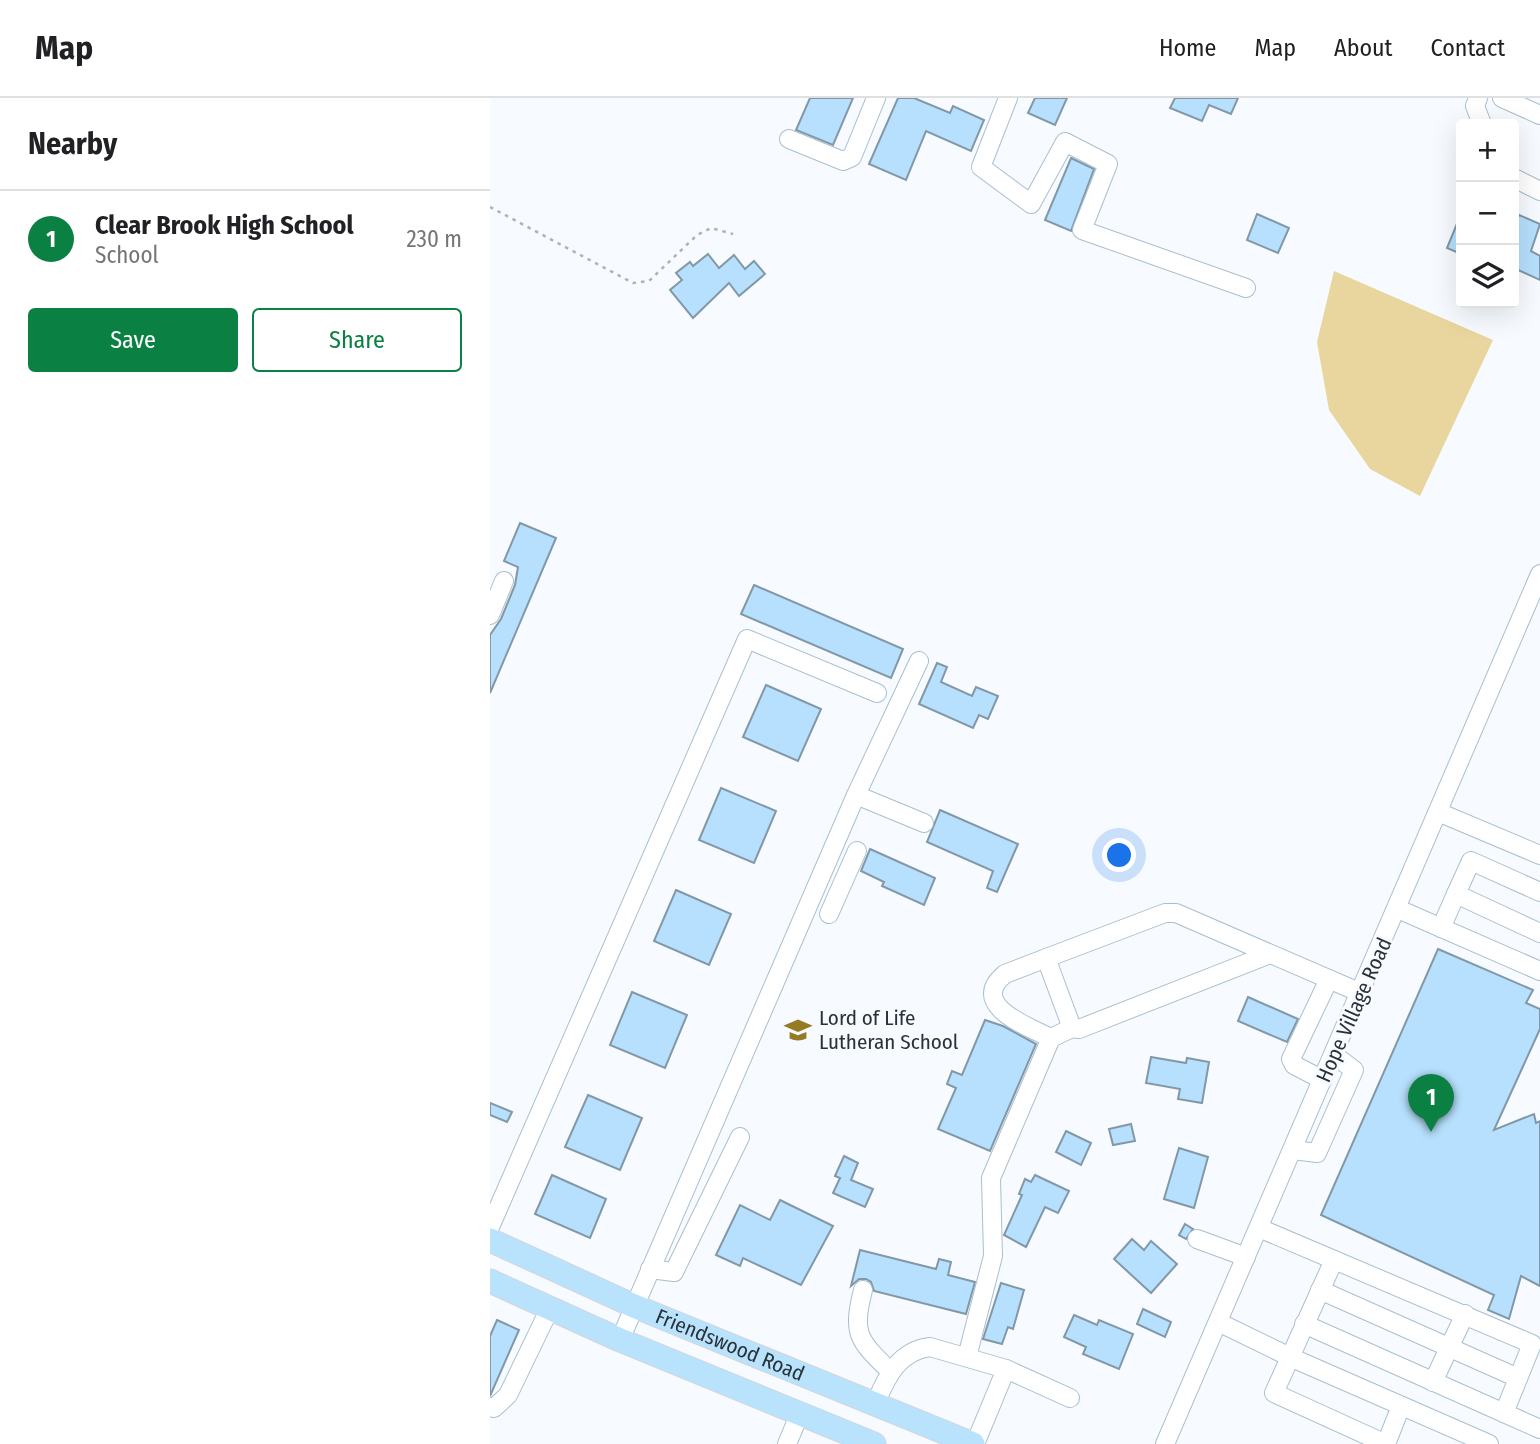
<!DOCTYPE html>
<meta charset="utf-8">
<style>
:root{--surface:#fff;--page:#f2f2f2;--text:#202124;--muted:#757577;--line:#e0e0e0;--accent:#0b8043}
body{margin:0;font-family:"Fira Sans Condensed",sans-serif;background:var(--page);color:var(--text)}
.controls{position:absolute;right:21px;top:21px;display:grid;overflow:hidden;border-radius:7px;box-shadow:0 7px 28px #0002}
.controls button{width:63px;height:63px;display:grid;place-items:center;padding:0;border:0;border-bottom:2px solid var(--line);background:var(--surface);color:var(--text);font:35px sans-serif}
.you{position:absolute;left:630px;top:758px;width:24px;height:24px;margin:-18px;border:5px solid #fff;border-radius:50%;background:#1a73e8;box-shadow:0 0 0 10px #1a73e833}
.badge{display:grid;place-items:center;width:46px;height:46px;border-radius:50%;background:var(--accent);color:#fff;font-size:23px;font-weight:700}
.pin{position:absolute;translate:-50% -58px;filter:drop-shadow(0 2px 4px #0008)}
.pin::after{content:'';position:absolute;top:37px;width:24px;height:21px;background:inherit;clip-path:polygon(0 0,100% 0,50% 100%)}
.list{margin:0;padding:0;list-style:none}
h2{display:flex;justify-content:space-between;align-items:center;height:91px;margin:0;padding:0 28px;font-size:30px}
h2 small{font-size:23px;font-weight:400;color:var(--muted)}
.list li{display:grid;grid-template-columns:46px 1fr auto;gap:21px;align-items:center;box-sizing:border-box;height:98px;padding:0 28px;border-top:2px solid var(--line)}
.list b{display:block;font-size:26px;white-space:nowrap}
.list p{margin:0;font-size:23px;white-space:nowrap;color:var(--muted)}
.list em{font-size:23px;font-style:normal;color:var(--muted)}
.actions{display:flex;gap:14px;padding:21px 28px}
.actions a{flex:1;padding:16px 0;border:2px solid var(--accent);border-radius:7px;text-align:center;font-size:24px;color:var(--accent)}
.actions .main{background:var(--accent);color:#fff}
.icon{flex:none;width:38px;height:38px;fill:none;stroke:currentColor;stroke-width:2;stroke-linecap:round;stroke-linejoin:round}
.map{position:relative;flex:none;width:1050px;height:1346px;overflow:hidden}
header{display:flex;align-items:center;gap:42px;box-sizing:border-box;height:98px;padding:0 35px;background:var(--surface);border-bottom:2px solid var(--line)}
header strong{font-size:33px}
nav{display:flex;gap:38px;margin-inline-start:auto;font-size:24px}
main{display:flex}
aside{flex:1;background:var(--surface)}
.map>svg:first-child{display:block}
</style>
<header>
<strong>Map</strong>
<nav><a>Home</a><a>Map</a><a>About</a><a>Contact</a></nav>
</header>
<main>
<aside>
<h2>Nearby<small></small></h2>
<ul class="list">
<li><span class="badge">1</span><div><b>Clear Brook High School</b><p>School</p></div><em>230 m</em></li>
</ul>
<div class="actions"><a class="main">Save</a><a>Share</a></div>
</aside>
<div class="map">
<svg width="1050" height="1346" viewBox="0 0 1050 1346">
<rect width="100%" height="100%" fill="#f7fbff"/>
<polygon fill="#e9d69e" points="844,173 1003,242 930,398 880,371 839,312 827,244"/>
<g fill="#b6e0fd" stroke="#8298a7" stroke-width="2">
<polygon points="320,0 363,0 343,47 306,32"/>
<polygon points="408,0 424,0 460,15 463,8 494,22 481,53 436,33 416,82 379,66"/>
<polygon points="545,0 577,0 565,27 538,15"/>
<polygon points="685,0 748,0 741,16 719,7 712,23 680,10"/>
<polygon points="581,60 604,71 581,133 555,122"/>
<polygon points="767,116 799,130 788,155 757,142"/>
<polygon points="971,116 971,156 957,150"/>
<polygon points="1029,117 1050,126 1041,153 1050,158 1050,182 1024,170 1024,128"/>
<polygon points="218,156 229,170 244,157 255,171 264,163 275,176 249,198 239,185 203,220 180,192 192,182 186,175 200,164 203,168"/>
<polygon points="30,425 66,440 0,595 0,537 11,521 25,487 28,469 14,463"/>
<polygon points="264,487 413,551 401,580 251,516"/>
<polygon points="447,565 457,569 451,584 482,598 486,589 508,598 498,621 489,617 483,630 429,606"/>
<polygon points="276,587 331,611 308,663 253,639"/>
<polygon points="231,690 286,713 264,765 209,742"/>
<polygon points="450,712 528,746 507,794 497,790 503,773 437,744"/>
<polygon points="380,751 445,780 434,807 392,788 394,784 371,773"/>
<polygon points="186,792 241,816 219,867 164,843"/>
<polygon points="948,851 1043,892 1036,905 1050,911 1050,931 1004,1032 1044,1016 1046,1025 1050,1023 1050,1188 1031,1178 1019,1221 998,1212 1004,1197 831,1117"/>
<polygon points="142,894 197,917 175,970 120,947"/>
<polygon points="758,899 808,921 797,944 748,923"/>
<polygon points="495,922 513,928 546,946 500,1053 448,1031 466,990 457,986 462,973 472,977"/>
<polygon points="661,959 696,965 697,960 719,964 712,1005 688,1001 690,991 656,985"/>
<polygon points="98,997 152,1020 130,1072 75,1049"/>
<polygon points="0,1005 22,1014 17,1024 0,1017"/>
<polygon points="641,1026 645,1043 623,1047 619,1031"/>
<polygon points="576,1033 601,1045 591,1067 566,1054"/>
<polygon points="689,1050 718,1059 704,1110 674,1101"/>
<polygon points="354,1058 368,1065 361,1082 383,1091 375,1109 343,1095 350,1080 345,1078"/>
<polygon points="62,1077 116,1101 100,1140 45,1116"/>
<polygon points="545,1077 579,1093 568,1115 555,1109 536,1149 514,1137 532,1097 529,1096 535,1081 541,1084"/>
<polygon points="290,1102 343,1128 311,1187 253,1160 250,1168 226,1157 250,1107 280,1122"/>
<polygon points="695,1126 703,1131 696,1141 689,1137"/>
<polygon points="642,1141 654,1152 661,1143 687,1166 661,1195 624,1161"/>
<polygon points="370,1152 446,1171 449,1161 461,1164 458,1177 485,1184 476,1216 384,1193 381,1184 376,1181 369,1181 361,1188"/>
<polygon points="511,1185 534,1192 523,1231 518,1229 512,1246 493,1241"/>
<polygon points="653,1211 681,1224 675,1239 647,1226"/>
<polygon points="584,1217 607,1227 609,1222 643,1236 629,1271 593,1256 596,1249 574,1239"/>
<polygon points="7,1222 29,1232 0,1298 0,1238"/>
</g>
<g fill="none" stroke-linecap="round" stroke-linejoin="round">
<g stroke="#a9bfcf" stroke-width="20">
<g id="minor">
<polyline points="518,0 491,69 541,106 575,44 618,66 592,132 756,190"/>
<polyline points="988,0 985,8 992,26"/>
<polyline points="1012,0 1050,17"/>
<polyline points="299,41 353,63 362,59 386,0"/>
<polyline points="1024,80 1050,93"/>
<polyline points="0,517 14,483"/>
<polyline points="366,697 434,725"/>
<polyline points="948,714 1050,757"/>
<polyline points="1050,794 981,763 966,796 1050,835"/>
<polyline points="908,811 1050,873"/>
<polyline points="339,816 367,753"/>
<polyline points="951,830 966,796"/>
<polyline points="780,856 589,931 582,930 559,868 559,859 675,815 686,815 871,895"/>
<path d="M 559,859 L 515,876 C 477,907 539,929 561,940"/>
<polyline points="833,982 804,967 801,961 839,881"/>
<polyline points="803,1052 827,1055 864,972 844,957"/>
<polyline points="0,1129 257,541 387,595"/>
<polyline points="769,1130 1042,1246 1014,1315 1050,1331"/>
<polyline points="707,1141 756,1159"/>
<polyline points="844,1162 784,1295 896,1346"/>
<polyline points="160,1171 184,1174 250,1039"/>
<path d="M 373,1192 C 362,1236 368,1242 400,1273"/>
<polyline points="830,1192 1028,1280"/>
<polyline points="728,1224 800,1259 999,1346"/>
<polyline points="814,1226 1014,1315"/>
<polyline points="130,1242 366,697 429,563"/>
<polyline points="477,1259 503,1158 501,1080 561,940 582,930"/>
<polyline points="943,1284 975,1216"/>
<path d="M 386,1304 C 397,1278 409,1253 440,1249 L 516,1271 L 580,1300"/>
<polyline points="0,1309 4,1310 18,1297 60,1210"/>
<polyline points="297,1346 310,1315"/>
<polyline points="485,1346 516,1271"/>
<polyline points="675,1346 1050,476"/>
<polyline points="896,1346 911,1308"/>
</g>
</g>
<g stroke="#d4d6d7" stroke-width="25">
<g id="major">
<path id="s1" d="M 0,1142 L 144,1208 L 483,1346"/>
<polyline points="0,1183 130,1242 384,1346"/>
</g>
</g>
<polyline stroke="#acb2b7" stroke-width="2.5" stroke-dasharray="3.5 5" stroke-linecap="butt" points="0,109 143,185 159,183 207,137 221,130 243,136"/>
<use href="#minor" stroke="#fff" stroke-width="18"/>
<use href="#major" stroke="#b9e2fd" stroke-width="23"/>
</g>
<defs>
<g id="school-bare" transform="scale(2.1)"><path d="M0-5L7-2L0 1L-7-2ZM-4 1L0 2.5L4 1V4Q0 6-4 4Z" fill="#957c24" stroke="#f7fbff" stroke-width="2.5" paint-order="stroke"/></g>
</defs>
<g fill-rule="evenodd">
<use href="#school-bare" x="308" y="932"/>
</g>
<g text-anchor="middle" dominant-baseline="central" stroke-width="6" stroke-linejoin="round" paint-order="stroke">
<g font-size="21" fill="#293238" stroke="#f7fbff">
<text transform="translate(864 912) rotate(-66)">Hope Village Road</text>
<text stroke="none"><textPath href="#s1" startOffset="262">Friendswood Road</textPath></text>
</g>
<g font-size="21" fill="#293238" stroke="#f7fbff" text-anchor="start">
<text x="329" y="920">Lord of Life<tspan x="329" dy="24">Lutheran School</tspan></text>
</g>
</g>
</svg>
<div class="controls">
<button>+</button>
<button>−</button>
<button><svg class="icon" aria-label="layers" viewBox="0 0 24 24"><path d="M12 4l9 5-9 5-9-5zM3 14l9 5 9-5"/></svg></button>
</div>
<div class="you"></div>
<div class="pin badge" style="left:941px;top:1034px">1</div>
</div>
</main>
